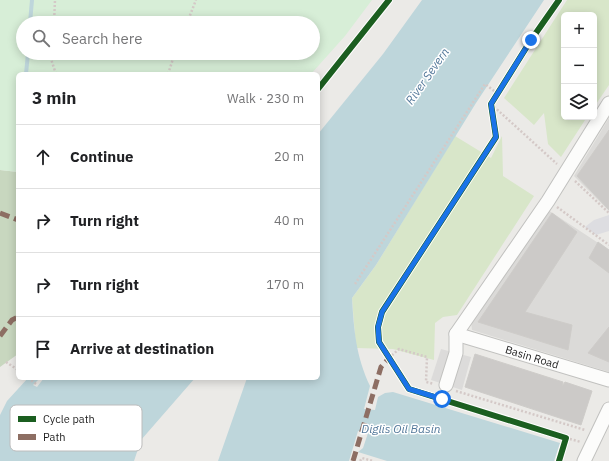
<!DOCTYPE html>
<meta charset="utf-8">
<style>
:root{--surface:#fff;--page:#f6f6f6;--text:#202124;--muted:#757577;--line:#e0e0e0}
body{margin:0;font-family:"IBM Plex Sans",sans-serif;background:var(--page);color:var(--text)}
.controls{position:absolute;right:12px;top:12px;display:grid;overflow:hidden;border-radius:6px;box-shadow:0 2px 10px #0003}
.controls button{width:36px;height:36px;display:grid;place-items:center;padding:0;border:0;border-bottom:1px solid var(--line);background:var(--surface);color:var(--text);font:20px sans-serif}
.stop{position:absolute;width:12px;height:12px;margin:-9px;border:3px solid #1a73e8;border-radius:50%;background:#fff}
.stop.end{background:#1a73e8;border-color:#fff;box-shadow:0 1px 4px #0008}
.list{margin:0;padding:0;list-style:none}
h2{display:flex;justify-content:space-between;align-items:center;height:52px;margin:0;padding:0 16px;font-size:17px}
h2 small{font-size:13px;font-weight:400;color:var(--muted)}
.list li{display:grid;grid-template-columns:26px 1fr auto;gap:12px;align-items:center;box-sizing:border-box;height:64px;padding:0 16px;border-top:1px solid var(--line)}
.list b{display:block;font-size:15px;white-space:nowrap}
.list em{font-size:13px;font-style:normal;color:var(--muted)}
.icon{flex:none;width:22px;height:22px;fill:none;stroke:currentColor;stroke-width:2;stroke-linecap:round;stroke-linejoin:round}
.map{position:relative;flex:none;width:609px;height:461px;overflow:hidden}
.search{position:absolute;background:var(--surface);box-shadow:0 2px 10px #0003;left:16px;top:16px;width:304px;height:44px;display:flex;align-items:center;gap:10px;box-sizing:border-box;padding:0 14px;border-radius:22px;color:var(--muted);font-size:15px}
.panel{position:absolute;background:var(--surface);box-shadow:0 2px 10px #0003;left:16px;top:72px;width:304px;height:308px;border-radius:6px}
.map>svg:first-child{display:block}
</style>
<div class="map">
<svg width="609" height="461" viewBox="0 0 609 461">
<rect width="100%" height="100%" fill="#ebeae7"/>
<g fill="#dbdad8">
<polygon points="609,118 609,211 574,176"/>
<polygon points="548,210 609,250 609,372 472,330 471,321"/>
</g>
<g fill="#d8e6c9">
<polygon points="567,0 609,0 609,85 594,107 594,15 564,15 564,117 587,117 561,157 548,144 544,113 534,125 504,98"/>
<polygon points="455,136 491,158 502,136 503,176 534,196 457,315 443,317 435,323 434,360 393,349 356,348 352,298 376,265"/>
</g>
<polygon fill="#c8d7bf" points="0,170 18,172 18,354 0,367"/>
<path fill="#d7eed7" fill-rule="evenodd" d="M 0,0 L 372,0 L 345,36 L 311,74 L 18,74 L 18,172 L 0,170 ZM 23,23 L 313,23 L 313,53 L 23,53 Z"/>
<polygon fill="#dcdbda" points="441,349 471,357 462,390 431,380"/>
<polygon fill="#dddde1" points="609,215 609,231 596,235 585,227 594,220"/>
<g fill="#bed6db">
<path d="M 422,0 L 544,0 L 476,103 L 376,265 L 352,298 C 354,331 356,356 370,386 L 364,409 L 375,410 L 378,397 L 385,393 L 393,392 L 560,443 L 554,461 L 387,461 L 358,452 L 363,448 L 368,433 L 358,431 L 349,461 L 218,461 L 247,378 L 318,378 L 318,134 L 383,54 Z"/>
<polygon points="28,378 40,378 33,385 37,387 44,378 195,378 141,440 134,461 0,461 0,415 7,401"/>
</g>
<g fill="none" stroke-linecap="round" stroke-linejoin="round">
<g stroke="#bed6db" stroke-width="4">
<polyline points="30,23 32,0"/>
<polyline points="26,74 28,53"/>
</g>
</g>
<g fill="#cccac8" stroke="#ceccc9">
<polygon points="609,130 609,210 577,176"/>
<polygon points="552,213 577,232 525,312 572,325 568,350 478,322"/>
<polygon points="598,242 609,250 609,273 589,258"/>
<polygon points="609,327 609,362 588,353"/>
<polygon points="475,354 563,382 562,386 565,382 592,391 581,425 465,387"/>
</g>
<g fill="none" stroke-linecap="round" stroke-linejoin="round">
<g stroke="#c1c1bf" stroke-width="15">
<g id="minor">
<polyline points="456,334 609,380"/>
<polyline points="446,385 456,353 456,334 548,201 609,103"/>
<polyline points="584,461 609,409"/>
</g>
</g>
<g stroke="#d4c9c7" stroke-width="2.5" stroke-dasharray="2 2" stroke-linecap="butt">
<polyline points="54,23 55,0"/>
<polyline points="187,23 196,0"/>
<polyline points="52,53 51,59 56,74"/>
<polyline points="168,74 175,53"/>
<polyline points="491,104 557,164"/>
<polyline points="575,181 609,213"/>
<polyline points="557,207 609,245"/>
<polyline points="355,284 485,84 498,94"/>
<polyline points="389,358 399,349 427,357 426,382 434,384"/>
<polyline points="6,362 18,370"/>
<polyline points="28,378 36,384"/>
<polyline points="456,391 585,430"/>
<polyline points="566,438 581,442"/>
<polyline points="360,461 362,458 373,461"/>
</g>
<use href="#minor" stroke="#fcfcfb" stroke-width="13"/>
<g stroke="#8d6e63" stroke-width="5" stroke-dasharray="10 5" stroke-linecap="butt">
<polyline points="0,213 18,220"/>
<polyline points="0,336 12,320 18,317"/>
<polyline points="353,461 381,367 389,358"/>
</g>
<g stroke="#fff" stroke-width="8">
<g id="cycleway">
<polyline points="318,89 389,0"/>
<polyline points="559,461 566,438 409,389 379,342 378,327 382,312 496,137 491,104 531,40 559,0"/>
</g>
</g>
<use href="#cycleway" stroke="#1b5e20" stroke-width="6"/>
</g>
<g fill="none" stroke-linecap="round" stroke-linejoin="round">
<polyline stroke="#1a73e8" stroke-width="5" points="442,399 409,389 379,342 378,327 382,312 496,137 491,104 531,40"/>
</g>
<g text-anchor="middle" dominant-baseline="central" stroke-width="3" stroke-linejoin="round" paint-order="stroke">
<g font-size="11" fill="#1e1e1e" stroke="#fff">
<text transform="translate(532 357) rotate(17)">Basin Road</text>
</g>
<g font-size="12" font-style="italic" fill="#53789a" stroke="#fff">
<text transform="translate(427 76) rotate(-55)">River Severn</text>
<text x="401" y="428">Diglis Oil Basin</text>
</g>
</g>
<rect x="10" y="405" width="132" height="46" rx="6" fill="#fff" stroke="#bcbcbc" stroke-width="1"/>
<rect x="18" y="416" width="18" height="6" fill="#1b5e20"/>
<rect x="18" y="434" width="18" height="6" fill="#8d6e63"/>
<g font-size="11" fill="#1e1e1e">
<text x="43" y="423">Cycle path</text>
<text x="43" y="441">Path</text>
</g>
</svg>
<div class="controls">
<button>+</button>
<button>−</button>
<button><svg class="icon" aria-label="layers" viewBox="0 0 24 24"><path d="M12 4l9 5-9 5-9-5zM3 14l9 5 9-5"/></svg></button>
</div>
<div class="stop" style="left:442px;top:399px"></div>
<div class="stop end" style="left:531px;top:40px"></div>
<div class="search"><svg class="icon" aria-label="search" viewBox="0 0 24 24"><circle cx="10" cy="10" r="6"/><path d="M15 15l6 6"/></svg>Search here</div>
<section class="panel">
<h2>3 min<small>Walk · 230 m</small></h2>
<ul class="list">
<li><svg class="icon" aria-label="ahead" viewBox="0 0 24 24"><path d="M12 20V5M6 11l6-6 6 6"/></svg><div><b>Continue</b></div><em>20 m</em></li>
<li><svg class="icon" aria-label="right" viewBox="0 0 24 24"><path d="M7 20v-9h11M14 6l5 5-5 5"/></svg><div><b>Turn right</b></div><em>40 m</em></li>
<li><svg class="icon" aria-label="right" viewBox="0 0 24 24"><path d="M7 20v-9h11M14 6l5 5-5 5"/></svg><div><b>Turn right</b></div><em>170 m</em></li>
<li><svg class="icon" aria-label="arrive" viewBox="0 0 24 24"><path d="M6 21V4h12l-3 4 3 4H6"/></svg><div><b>Arrive at destination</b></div></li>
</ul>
</section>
</div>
